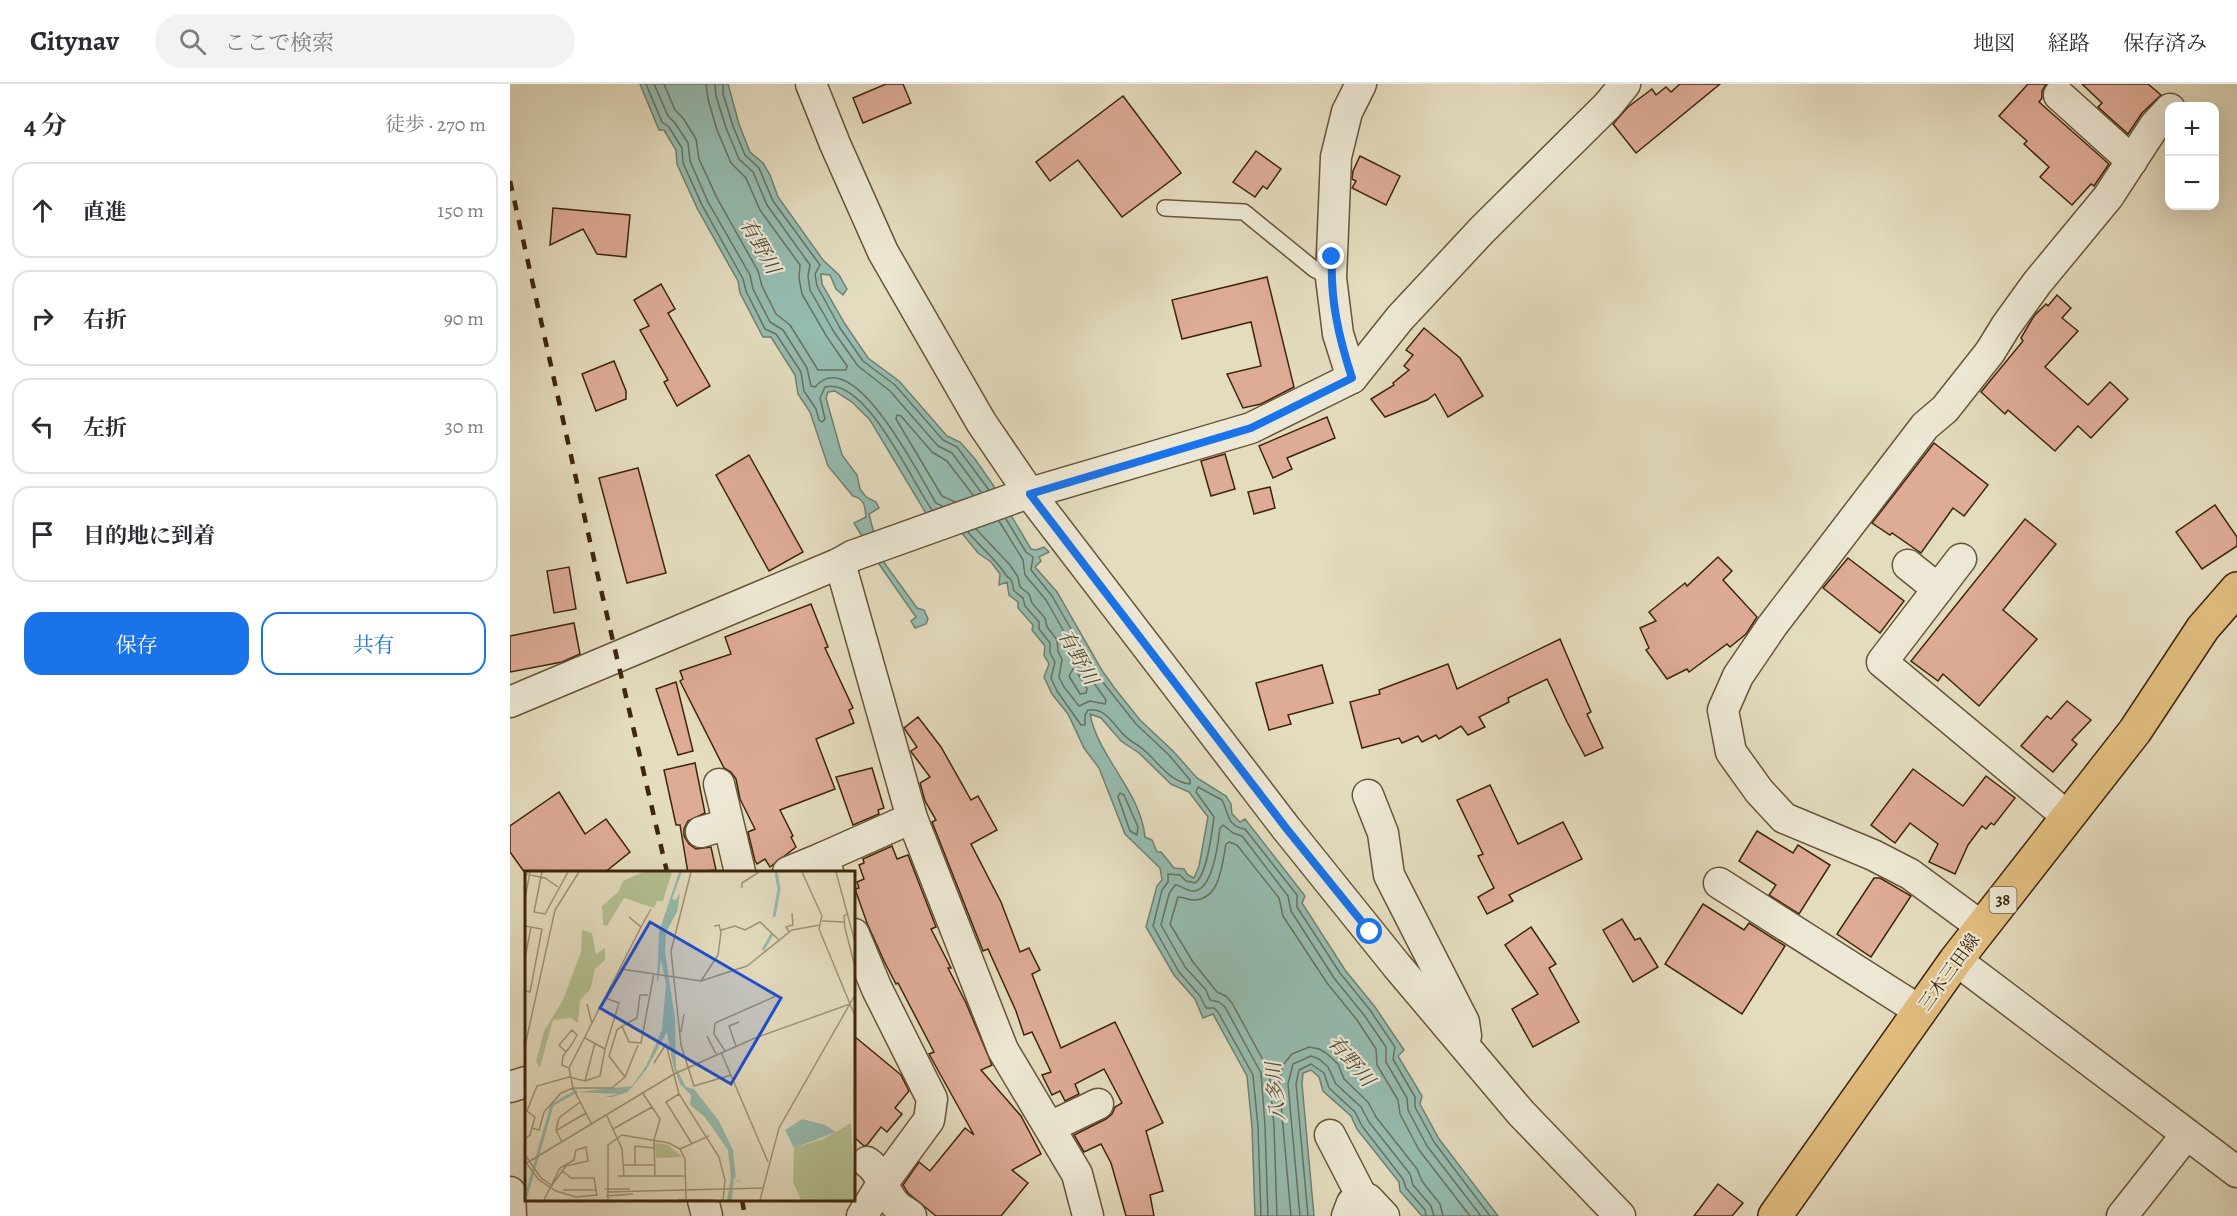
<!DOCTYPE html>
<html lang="ja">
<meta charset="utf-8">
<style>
:root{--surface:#fff;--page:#f2f2f3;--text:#2b2b33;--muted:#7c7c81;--line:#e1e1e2;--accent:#1a73e8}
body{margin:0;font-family:Alegreya,"Noto Serif JP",serif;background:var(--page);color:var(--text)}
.controls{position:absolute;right:18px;top:18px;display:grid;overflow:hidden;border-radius:12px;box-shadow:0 6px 24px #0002}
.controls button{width:54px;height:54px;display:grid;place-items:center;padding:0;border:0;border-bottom:2px solid var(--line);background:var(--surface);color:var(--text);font:30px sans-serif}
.stop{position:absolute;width:18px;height:18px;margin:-14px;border:4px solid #1a73e8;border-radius:50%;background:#fff}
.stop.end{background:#1a73e8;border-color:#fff;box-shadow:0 2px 6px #0008}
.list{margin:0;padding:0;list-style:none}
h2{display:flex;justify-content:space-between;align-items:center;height:78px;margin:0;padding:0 24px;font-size:26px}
h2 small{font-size:20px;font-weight:400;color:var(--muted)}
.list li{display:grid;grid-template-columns:39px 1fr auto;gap:18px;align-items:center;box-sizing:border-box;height:96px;margin:0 12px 12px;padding:0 12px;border:2px solid var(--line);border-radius:18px}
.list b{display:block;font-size:22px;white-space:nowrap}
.list em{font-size:20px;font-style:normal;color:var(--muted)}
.actions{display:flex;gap:12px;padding:18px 24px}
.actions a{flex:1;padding:14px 0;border:2px solid var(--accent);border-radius:18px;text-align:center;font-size:21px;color:var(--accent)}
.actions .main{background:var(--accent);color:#fff}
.icon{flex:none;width:33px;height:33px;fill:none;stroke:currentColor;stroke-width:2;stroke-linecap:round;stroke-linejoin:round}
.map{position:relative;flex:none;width:1727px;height:1132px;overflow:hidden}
header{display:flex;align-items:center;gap:36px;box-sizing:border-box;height:84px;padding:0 30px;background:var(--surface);border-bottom:2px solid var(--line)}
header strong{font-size:28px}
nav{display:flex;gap:33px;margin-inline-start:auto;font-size:21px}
.search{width:420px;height:54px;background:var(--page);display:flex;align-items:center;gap:15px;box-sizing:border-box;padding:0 21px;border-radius:33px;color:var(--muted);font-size:22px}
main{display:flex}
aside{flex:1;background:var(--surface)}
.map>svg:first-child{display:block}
</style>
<header>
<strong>Citynav</strong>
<div class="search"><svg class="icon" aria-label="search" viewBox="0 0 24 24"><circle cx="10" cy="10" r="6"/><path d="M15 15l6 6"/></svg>ここで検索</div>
<nav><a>地図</a><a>経路</a><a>保存済み</a></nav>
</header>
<main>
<aside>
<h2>4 分<small>徒歩 · 270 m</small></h2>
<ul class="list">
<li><svg class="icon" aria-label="ahead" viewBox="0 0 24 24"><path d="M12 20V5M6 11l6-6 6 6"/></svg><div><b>直進</b></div><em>150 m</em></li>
<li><svg class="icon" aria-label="right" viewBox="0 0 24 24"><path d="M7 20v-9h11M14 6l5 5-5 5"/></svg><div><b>右折</b></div><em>90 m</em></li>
<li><svg class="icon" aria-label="left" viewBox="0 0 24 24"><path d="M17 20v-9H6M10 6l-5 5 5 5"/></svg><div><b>左折</b></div><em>30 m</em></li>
<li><svg class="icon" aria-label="arrive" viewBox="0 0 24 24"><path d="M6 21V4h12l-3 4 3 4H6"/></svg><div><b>目的地に到着</b></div></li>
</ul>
<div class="actions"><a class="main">保存</a><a>共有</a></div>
</aside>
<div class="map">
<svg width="1727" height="1132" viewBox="0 0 1727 1132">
<rect width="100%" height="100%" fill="#e4dcbf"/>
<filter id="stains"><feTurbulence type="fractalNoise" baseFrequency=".00333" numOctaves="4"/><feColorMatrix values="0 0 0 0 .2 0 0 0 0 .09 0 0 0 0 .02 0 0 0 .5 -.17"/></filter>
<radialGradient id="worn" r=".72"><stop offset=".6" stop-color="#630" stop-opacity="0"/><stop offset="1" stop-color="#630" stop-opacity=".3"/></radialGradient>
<path fill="#95bcb0" stroke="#72806e" stroke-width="1.5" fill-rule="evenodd" d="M 130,0 L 218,0 L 229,40 L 240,68 L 253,79 L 260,91 L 268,113 L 313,176 L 329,191 L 337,205 L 333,211 L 326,205 L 320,191 L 311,190 L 312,200 L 335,240 L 358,274 L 389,297 L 437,352 L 450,358 L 465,375 L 483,401 L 521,465 L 526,466 L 534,463 L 539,468 L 529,473 L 531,477 L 525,483 L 547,508 L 593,588 L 606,606 L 630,636 L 663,667 L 687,694 L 716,712 L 721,720 L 722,730 L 730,738 L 735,735 L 795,812 L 792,819 L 835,886 L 865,923 L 894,966 L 888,972 L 912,1012 L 910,1020 L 929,1055 L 988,1132 L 912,1132 L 890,1107 L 889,1098 L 847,1045 L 841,1032 L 813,1007 L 809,993 L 801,986 L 793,989 L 792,1000 L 804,1132 L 745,1132 L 742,1043 L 737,992 L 703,930 L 693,934 L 685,915 L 664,891 L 636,843 L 647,802 L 652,796 L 650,784 L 615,750 L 589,684 L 574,664 L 558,630 L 542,610 L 534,593 L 539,580 L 534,571 L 535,562 L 522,546 L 523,541 L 508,524 L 508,518 L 499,511 L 497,498 L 489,501 L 490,490 L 481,478 L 468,469 L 447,443 L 417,431 L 360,336 L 342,318 L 325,307 L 318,308 L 316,314 L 332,371 L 347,391 L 350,405 L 356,413 L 366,418 L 369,424 L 359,430 L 370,473 L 407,524 L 414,526 L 418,535 L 416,540 L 405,544 L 401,537 L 406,533 L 369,480 L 344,439 L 356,433 C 355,423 355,415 343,412 L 318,382 L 300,328 L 288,310 L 285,291 L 261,253 L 253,253 L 230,209 L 228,197 L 187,124 L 167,80 L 166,66 L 154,46 L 149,46 ZM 580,630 L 591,634 L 611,657 L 629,669 L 661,700 L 679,708 L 698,733 L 689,782 L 684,794 L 678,791 L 674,785 L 664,784 L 651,768 L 647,768 L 642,756 L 635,753 C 631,708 588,673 580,630 Z"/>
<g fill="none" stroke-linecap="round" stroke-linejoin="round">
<g stroke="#6a715e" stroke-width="1.5">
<path d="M 136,0 L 152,38 L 159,43 L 172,64 L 173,79 L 192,121 L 233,195 L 236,207 L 255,245 L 266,250 L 291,288 L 294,307 L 306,325 L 309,336 L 312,338 L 315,335 L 310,314 L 315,303 C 356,293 402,398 422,426"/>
<path d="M 144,0 L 158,32 L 165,39 L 178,59 L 180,77 L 198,118 L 240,191 L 243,205 L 260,238 L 273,246 L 297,284 L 301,302 L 305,303 C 343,257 411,395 426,419 L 432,422"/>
<polyline points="154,0 165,26 173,34 186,55 189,75 207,114 248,187 252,202 266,230 280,241 308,286 336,286 337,282 317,253 292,210 289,194 290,181 250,126 236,94 221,79 207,46 198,15 196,0"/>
<polyline points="205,0 206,12 216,44 229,75 243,88 257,121 300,181 298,192 300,206 324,248 348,282 380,307 428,362 442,369 471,408"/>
<polyline points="213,0 213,10 223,42 235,71 249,84 263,117 310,181 305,190 307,202 330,244 353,277 385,301 433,356 447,363 479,406"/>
<polyline points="445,418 432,412 386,335 387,331 391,332 422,368 437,377 463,411"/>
<polyline points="466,445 500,481 508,493 510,503 519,510 522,519 535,534 537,543 547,556 548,567 552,576 549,593 554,603 569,622 580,617 595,620 596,616 581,595 536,516 515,491 513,476 489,437"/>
<path d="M 458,448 C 471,464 485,474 496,491 C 499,496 500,492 502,498 C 503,501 503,504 504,507 L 513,514 L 515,522 L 529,538 L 529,545 L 540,559 L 540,569 L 545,578 L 541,594 L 547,607 L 571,641 L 575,641 L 575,631 L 578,626 C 596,623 604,642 615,652 C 621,658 629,661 635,667 C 648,678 661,699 680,700 L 680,696 L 659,671 L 626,640 L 588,592 L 542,512 L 521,486 L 523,473 L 516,468 L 496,435"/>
<polygon points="563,585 566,586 577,605 576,609 570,610 559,592"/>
<polygon points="610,709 614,711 628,743 627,751 620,747 608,713"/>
<path d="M 751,1132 L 748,1043 L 743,991 L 708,928 L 704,924 L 696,924 L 690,912 L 669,888 L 643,842 L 652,806 L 658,798 L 658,790 L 670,791 L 676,797 L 685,799 C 697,792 702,748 704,733 L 686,708 L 688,703 L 712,716 C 719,729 716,742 735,745 L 787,811 L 787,823 L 830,889 L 860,926 L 885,963 L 883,975 L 905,1013 L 905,1023 L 924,1058 L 980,1132"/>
<path d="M 758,1132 L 755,1042 L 751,989 L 715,923 L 709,918 L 700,916 L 696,906 L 675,883 L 651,841 L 659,810 L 665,801 C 671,801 676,807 683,807 C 703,807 708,759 710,744 L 713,741 L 723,749 L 732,752 L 778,812 L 781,827 L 824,894 L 854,931 L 876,963 L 876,978 L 897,1014 L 898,1026 L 917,1062 L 971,1132"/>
<path d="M 767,1132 L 764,1042 L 759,987 L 722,919 L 716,912 L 707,908 L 683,878 L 660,840 L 668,813 C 674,813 680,817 686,816 C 711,813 712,779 716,760 L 719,758 L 727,761 L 769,814 L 773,832 L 817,899 L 847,936 L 866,965 L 867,981 L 888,1016 L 890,1030 L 909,1066 L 960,1132"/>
<polyline points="781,1132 769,997 773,981 782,970 799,963 809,965 816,969 828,980 834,995 858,1018 866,1033 907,1085 912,1097 930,1120 933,1132"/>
<polyline points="790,1132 778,1000 783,980 801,972 809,975 818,983 826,1000 851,1023 859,1038 900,1090 903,1101 921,1122 924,1132"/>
<polyline points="798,1132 786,1000 789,986 801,980 814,989 819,1004 845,1028 852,1042 893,1095 896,1104 915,1126 916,1132"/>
</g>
</g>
<g fill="#deab97" stroke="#3e260b" stroke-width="1.5">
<polygon points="376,0 393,0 401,19 353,39 343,14"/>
<polygon points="1170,0 1210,0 1126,69 1103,40 1118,23 1142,5 1146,11 1156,3 1161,8"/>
<polygon points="1518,0 1536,0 1532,7 1532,14 1529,18 1599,80 1584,102 1581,100 1562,121 1530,93 1539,83 1514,60 1517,57 1489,32"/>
<polygon points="1572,0 1638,0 1651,11 1632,29 1618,50 1588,23 1592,19"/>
<polygon points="613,12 671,89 612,133 568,76 540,97 526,78"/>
<polygon points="746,67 771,85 757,105 753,102 745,113 723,98"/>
<polygon points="850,72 890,92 876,121 842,104 846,97 842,95 843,87"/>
<polygon points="43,124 120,131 116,173 87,170 73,145 40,161"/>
<polygon points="757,193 784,303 751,320 733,324 717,290 751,282 741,238 672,255 662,216"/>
<polygon points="151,200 165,225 158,229 200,302 167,322 154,298 158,296 130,246 139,242 124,216"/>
<polygon points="1547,211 1561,224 1552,234 1568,247 1535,283 1578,321 1600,298 1618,315 1581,354 1568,342 1545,367 1498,326 1495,330 1471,308 1513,257 1511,254 1524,232 1536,220 1538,222"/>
<polygon points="914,244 950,274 973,312 938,333 925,310 917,316 875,333 861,315 884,301 883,299 899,286 894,282 903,271 896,266"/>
<polygon points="104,277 116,307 116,315 86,327 72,290"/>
<polygon points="817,333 825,354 777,374 782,385 763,394 749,362"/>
<polygon points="1424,359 1478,401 1454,432 1443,424 1411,469 1382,449 1380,451 1362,439"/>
<polygon points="715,370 725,405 701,412 691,377"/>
<polygon points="239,371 293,468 259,487 206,391"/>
<polygon points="128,384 156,489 117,499 89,394"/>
<polygon points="760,403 765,424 744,430 738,408"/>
<polygon points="1705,421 1727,453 1727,462 1692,485 1666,448"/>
<polygon points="1515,435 1546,460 1493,526 1527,555 1469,622 1433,590 1428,597 1401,577"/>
<polygon points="1208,473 1222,487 1213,496 1247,533 1236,550 1220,563 1217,560 1179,588 1177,585 1157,595 1136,566 1139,564 1130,544 1146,537 1139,528 1175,499 1177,502"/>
<polygon points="1338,474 1394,517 1370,549 1313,504"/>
<polygon points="59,483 66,525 44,529 37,487"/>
<polygon points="301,520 318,563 315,564 343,624 339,626 344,639 306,655 325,705 270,726 283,752 281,753 286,763 260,783 255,775 247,780 245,777 238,748 245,745 230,715 226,695 221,688 214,684 170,597 173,595 170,587 221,570 215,553"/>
<polygon points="64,539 70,570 52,578 0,588 0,552"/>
<polygon points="1050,555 1081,628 1077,630 1093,664 1075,672 1057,638 1037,595 998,614 999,618 969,633 975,643 958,651 951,642 929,655 926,651 912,658 908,652 892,659 889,654 852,664 840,618 870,610 869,606 938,580 947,605"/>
<polygon points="812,581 823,619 778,631 781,640 759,646 746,599"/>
<polygon points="166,598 183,667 168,671 146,605"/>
<polygon points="1557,617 1581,636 1562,656 1567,660 1543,688 1511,662 1537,632 1541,635"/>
<polygon points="408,633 431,663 461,716 468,712 487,746 461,760 491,818 510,868 519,864 530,886 522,890 551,964 605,938 620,969 653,1039 636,1047 653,1107 640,1111 644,1132 616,1132 601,1079 591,1060 574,1068 564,1051 596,1035 602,1030 605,1023 612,1019 594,985 565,1000 569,1010 555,1017 550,1007 542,1011 532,991 541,988 522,948 514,951 506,927 478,865 473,867 422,738 426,736 415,717 410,699 420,693 402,669 401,667 407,663 394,644"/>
<polygon points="185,679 195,729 178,737 174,745 174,752 179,760 186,765 201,763 206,786 178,789 170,741 166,741 154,686"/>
<polygon points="362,684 374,724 368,726 369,730 343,741 326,693"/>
<polygon points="1403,685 1453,722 1476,692 1505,714 1484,741 1481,739 1476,745 1472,742 1458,761 1445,790 1419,778 1428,760 1400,739 1385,759 1361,741"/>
<polygon points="980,701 1008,760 1053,738 1072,775 999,811 1003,817 977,830 968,813 984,804 968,772 973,770 947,716"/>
<polygon points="49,708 75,750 96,735 120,768 94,789 15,789 0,768 0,742"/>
<polygon points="1247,747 1283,769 1288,761 1320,781 1289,830 1259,811 1266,801 1229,777"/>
<polygon points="382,762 387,775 398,771 426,843 421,845 441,884 438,884 456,919 482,981 471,986 511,1032 531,1070 502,1086 518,1099 491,1132 426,1132 398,1109 393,1101 409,1078 420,1087 455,1044 464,1051 419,970 424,968 388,899 386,900 374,877 357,839 345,805 349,804 347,798 354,795 349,781 354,779 353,775"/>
<polygon points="1364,794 1370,794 1401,812 1361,873 1327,850"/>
<polygon points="1193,820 1234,846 1239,839 1275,862 1232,930 1155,880"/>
<polygon points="1112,835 1125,856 1130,854 1148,883 1123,898 1093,846"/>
<polygon points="1021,843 1046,880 1039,884 1069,938 1023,963 1002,925 1028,910 995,861"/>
<polygon points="344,952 391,991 399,1007 385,1024 392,1030 377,1048 371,1043 357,1061 354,1062 344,1053"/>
<polygon points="1208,1100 1233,1119 1222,1132 1184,1132"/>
</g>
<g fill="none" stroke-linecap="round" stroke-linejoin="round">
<g stroke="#685438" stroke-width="18">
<polyline id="service" points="655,124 734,128 804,185 821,194"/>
</g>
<g stroke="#685438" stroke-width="33">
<g id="minor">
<polyline points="301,0 325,60 373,168 471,338 520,410 776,744 887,882 1011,1029 1110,1132"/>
<polyline points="1549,11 1622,77"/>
<polyline points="842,294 828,250 821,194 826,73 837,28 851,0"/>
<polyline points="1451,475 1372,578 1558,733"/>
<polyline points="330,479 402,734 493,966 567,1090 578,1132"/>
<polyline points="1398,481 1428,505"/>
<polyline points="0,618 330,479 342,472 510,412 741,344 842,294 890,234 972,146 1098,21 1115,0"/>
<polyline points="209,700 230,788"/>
<polyline points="858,711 873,749 879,791 954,938 956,952"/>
<polyline points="191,748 218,740"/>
<polyline points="278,788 312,774"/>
<polyline points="318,788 312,774 402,734"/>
<polyline points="1209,799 1410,927"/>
<polyline points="1472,843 1400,790 1363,771 1274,734 1249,707 1221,668 1213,626 1228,592 1262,542 1415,342 1435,325 1480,268 1496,242 1527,199 1598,113 1645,41 1660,25"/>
<polyline points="344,850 367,905 422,1015 419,1036 372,1100 352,1132"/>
<polyline points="1446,876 1727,1088"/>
<polyline points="0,1003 16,998"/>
<polyline points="540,1043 588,1020"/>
<polyline points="820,1051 852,1113"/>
<path d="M 357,1078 C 373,1089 372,1107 386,1121 C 390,1125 396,1128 401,1132"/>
<polyline points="0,1108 1,1132"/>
<polyline points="193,1116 197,1132"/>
<polyline points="837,1132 842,1119 852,1113 858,1115 874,1132"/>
<polyline points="1612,1132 1676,1051"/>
</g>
</g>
<g stroke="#3e260b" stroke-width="36">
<polyline id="primary" points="1265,1132 1446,876 1625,647 1693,544 1727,505"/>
</g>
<use href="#service" stroke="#ede8d5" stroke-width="15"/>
<use href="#minor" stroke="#ede8d5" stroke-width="30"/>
<use href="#primary" stroke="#e2be80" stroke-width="33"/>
<g stroke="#3e260b" stroke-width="4.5" stroke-dasharray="10 10" stroke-linecap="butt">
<polyline points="0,97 85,480 157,788"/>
<polyline points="232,1116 235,1132"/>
</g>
</g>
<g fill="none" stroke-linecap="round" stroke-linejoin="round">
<path stroke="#1a73e8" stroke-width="8" d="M 822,173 C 820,216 829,254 842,294 L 741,344 L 520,410 L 776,744 L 860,848"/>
</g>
<g text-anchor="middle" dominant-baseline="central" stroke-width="4.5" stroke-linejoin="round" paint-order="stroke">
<rect fill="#ede8d5" stroke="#726048" stroke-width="1.5" x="1479.5" y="803" width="27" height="26" rx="4.5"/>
<g font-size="16" font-weight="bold" fill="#3e260b">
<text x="1493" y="816">38</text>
</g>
<g font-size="18" fill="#3e260b" stroke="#ede8d5">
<text transform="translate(1439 888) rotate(-54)">三木三田線</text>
</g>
<g font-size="20" font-style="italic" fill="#544c34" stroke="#ede8d5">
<text transform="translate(250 162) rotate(61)">有野川</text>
<text transform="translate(568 573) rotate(61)">有野川</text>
<text transform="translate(841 977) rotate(50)">有野川</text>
<text transform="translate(766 1008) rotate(-95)">八多川</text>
</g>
</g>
<g transform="translate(15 787)">
<rect width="330" height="330" fill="#e4dcbf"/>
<path d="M 118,1 L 147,1 L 138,30 L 132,30 L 129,37 L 99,27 L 82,55 L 78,54 L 77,35 L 93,21 L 98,10 ZM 57,59 L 67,62 L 71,83 L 80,77 L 80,89 L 70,98 L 65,119 L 55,129 L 53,152 L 46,147 L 28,149 L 15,196 L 11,191 L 19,160 L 38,129 L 56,81 ZM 326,252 L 330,329 L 276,329 L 268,311 L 269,277 L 299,268 ZM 130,272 L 143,274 L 157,286 L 131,287 Z" fill="#b4c092"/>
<path d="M 154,1 L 157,1 L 147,28 L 151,29 L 155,22 L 152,41 L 141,61 L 140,81 L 150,148 L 151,197 L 161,216 L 169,218 L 194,250 L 208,279 L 211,309 L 213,309 L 217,313 L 211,309 L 209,305 L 207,329 L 202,329 L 206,306 L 203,279 L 179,245 L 165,234 L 166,224 L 155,213 L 148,194 L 142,161 L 121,199 L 103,221 L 87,226 L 79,226 L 94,223 L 52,221 L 107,215 L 121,195 L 137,159 L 141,113 L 136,89 L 133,110 L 132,110 L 134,61 ZM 277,248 L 300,254 L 311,261 L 269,277 L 260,259 Z" fill="#95bcb0"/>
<path fill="none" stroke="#95bcb0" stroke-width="3" d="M 249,46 L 254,18 L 251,1M 238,79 L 247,63M 0,329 L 27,234 L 52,220"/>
<path fill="none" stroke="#a29377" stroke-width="1.5" d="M 17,1 L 9,41 L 20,43 L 43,1M 166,1 L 146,80 L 156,174 L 169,215 L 206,204M 277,1 L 297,45 L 294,58 L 330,145M 311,1 L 330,71M 0,3 L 20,7 L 33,16M 217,17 L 217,12 L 234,1M 0,28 L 5,1M 322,43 L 319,45 L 320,57 L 330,96M 297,50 L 320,51M 0,55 L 17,58 L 5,121 L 0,120M 116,56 L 126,38M 196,59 L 210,55 L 220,59 L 235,51 L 254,69M 264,61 L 261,56 L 268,54 L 267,42M 0,87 L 6,56M 96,98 L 176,110 L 222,95 L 267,59 L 295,54M 176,110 L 193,84 L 196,61 L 194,54 L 189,55M 123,124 L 115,124 L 112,147 L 97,155 L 104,171 L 116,172 L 129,102M 62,133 L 67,153M 156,161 L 159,143M 182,165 L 191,183M 0,175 L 30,39 L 54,1M 211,175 L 204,155 L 214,151M 80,178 L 94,132 L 81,127M 200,180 L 189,163 L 190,152 L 251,125M 41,181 L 34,174 L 47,159 L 52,164 L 47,173 L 38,185 L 37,194 L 44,197M 196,181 L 243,291M 129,192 L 141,173 L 154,223 L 194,286 L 200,309 L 198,329M 100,206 L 113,174M 60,210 L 70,172M 117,221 L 135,248 L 129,269 L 130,305M 154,223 L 141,231 L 167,273M 82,245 L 97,278 L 99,305M 67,254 L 48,217 L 44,197 L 116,56 L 104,46M 7,257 L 14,259 L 19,241 L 36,222 L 48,217 L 87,217 L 100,206 L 84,185 L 92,159 L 97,155M 88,258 L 127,236M 32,259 L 61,242M 0,268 L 5,264 L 10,246 L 2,240 L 12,215 L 44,206 L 60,210 L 75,205 L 80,178 L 60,167M 37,271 L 31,259 L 34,247 L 55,231M 155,278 L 184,265M 0,284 L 16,307 L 28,315M 0,290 L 13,308 L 31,320 L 51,326 L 72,324 L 71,319 L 38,319M 0,293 L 149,203 L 230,167 L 325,133M 99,294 L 130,294M 110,294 L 110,275 L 129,277M 36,299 L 46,307 L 69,307 L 71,319M 93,305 L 161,305M 80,318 L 105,318M 82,321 L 237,317M 81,325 L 108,323M 19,329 L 35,297 L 49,289 L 51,279 L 61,276 L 63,290 L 41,295 L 27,314M 83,329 L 83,274 L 97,264 L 144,272 L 155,278 L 160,288 L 161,329M 153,329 L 189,329M 235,329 L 254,257 L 330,124"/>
<path fill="#1d4ed8" fill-opacity="0.15" stroke="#1d4ed8" stroke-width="3" d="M 125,51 L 256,127 L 206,213 L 75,137 Z"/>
<rect width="330" height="330" fill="none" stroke="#3e260b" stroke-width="3"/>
</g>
<rect width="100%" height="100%" filter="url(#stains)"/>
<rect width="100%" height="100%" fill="url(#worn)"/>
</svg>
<div class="controls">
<button>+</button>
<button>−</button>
</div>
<div class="stop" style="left:860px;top:848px"></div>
<div class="stop end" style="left:822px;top:173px"></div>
</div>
</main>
